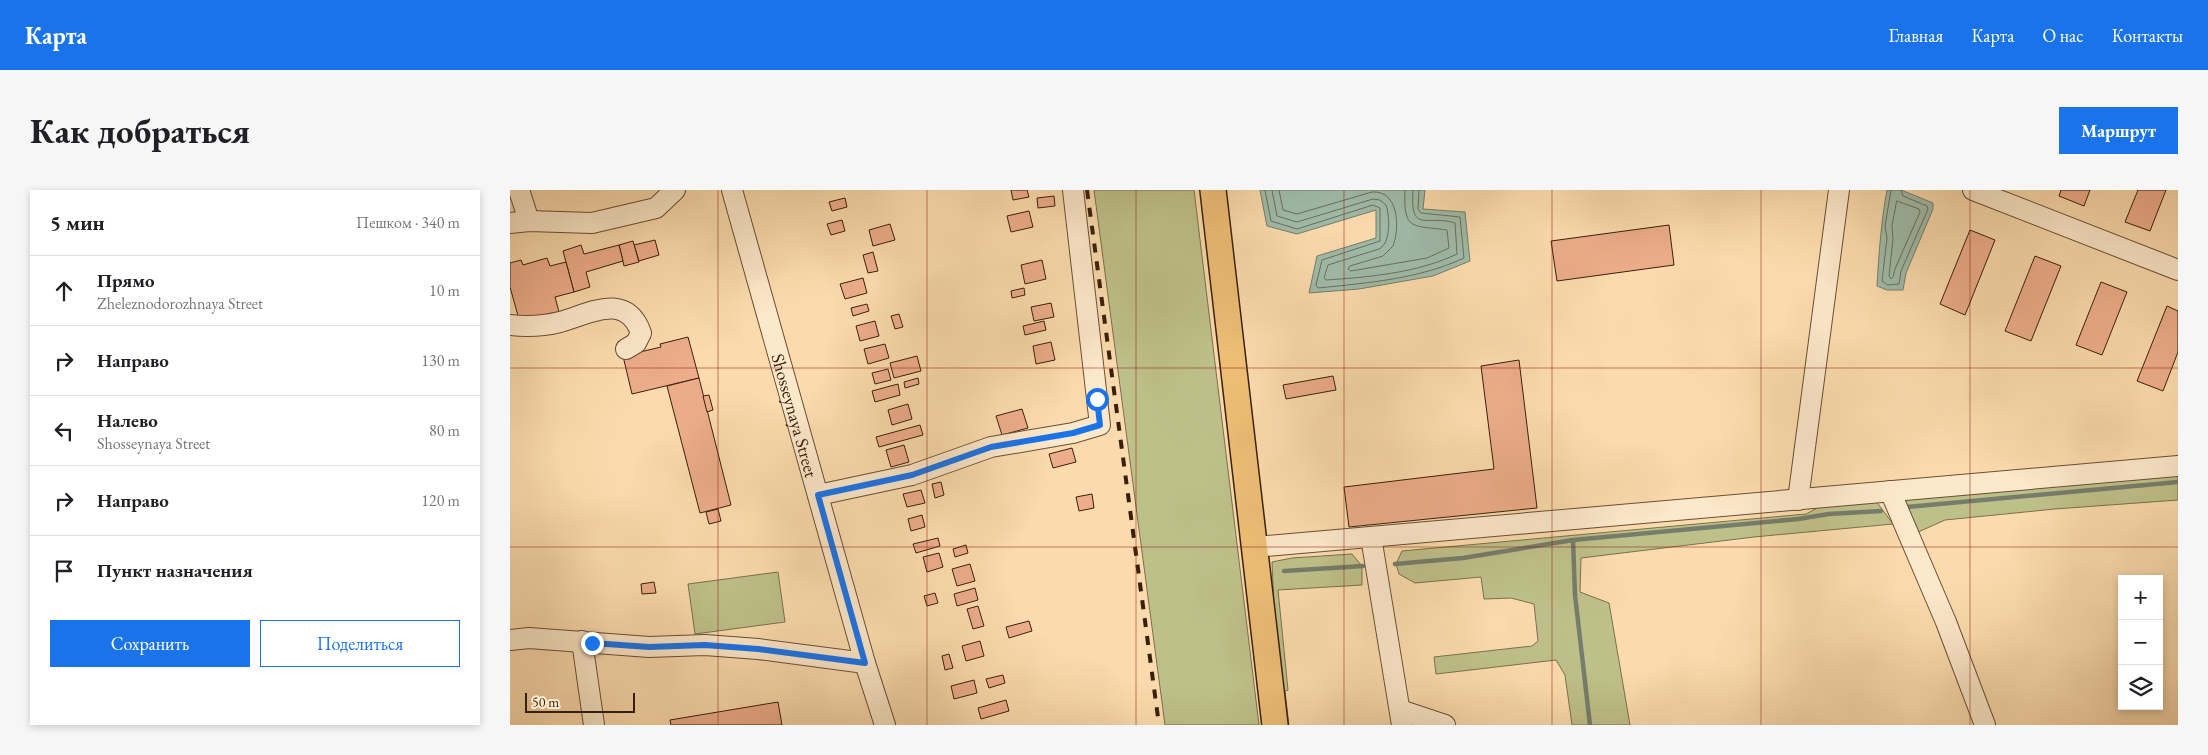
<!DOCTYPE html>
<html lang="ru">
<meta charset="utf-8">
<style>
:root{--surface:#fff;--page:#f6f6f6;--text:#202124;--muted:#757577;--line:#e0e0e0;--accent:#1a73e8}
body{margin:0;font-family:"EB Garamond",serif;background:var(--page);color:var(--text)}
.controls{position:absolute;right:15px;bottom:15px;display:grid;overflow:hidden;border-radius:0px;box-shadow:0 2px 8px #0003}
.controls button{width:45px;height:45px;display:grid;place-items:center;padding:0;border:0;border-bottom:1px solid var(--line);background:var(--surface);color:var(--text);font:25px sans-serif}
.scale{position:absolute;left:15px;bottom:12px;width:110px;box-sizing:border-box;padding-left:5px;border:2px solid #38200d;border-top:0;font-size:14px;line-height:18px;white-space:nowrap;color:#38200d;-webkit-text-stroke:4px #fce8ca;paint-order:stroke}
.stop{position:absolute;width:15px;height:15px;margin:-11px;border:4px solid #1a73e8;border-radius:50%;background:#fff}
.stop.end{background:#1a73e8;border-color:#fff;box-shadow:0 1px 5px #0008}
.list{margin:0;padding:0;list-style:none}
h2{display:flex;justify-content:space-between;align-items:center;height:65px;margin:0;padding:0 20px;font-size:21px}
h2 small{font-size:16px;font-weight:400;color:var(--muted)}
.list li{display:grid;grid-template-columns:32px 1fr auto;gap:15px;align-items:center;box-sizing:border-box;height:70px;padding:0 20px;border-top:1px solid var(--line)}
.list b{display:block;font-size:19px;white-space:nowrap}
.list p{margin:0;font-size:16px;white-space:nowrap;color:var(--muted)}
.list em{font-size:16px;font-style:normal;color:var(--muted)}
.actions{display:flex;gap:10px;padding:15px 20px}
.actions a{flex:1;padding:11px 0;border:1px solid var(--accent);border-radius:0px;text-align:center;font-size:18px;color:var(--accent)}
.actions .main{background:var(--accent);color:#fff}
.icon{flex:none;width:28px;height:28px;fill:none;stroke:currentColor;stroke-width:2;stroke-linecap:round;stroke-linejoin:round}
.map{position:relative;flex:none;width:1668px;height:535px;overflow:hidden;border-radius:0px}
header{display:flex;align-items:center;gap:30px;box-sizing:border-box;height:70px;padding:0 25px;background:var(--accent);color:#fff}
header strong{font-size:24px}
nav{display:flex;gap:28px;margin-inline-start:auto;font-size:18px}
.intro{display:flex;align-items:center;justify-content:space-between;box-sizing:border-box;height:120px;padding:0 30px}
h1{margin:0;font-size:35px}
.button{padding:12px 22px;border-radius:0px;background:var(--accent);color:#fff;font-size:18px;font-weight:700}
main{display:flex;gap:30px;padding:0 30px}
aside{flex:1;background:var(--surface);border-radius:0px;box-shadow:0 2px 8px #0003}
.map>svg:first-child{display:block}
</style>
<header>
<strong>Карта</strong>
<nav><a>Главная</a><a>Карта</a><a>О нас</a><a>Контакты</a></nav>
</header>
<div class="intro"><h1>Как добраться</h1><a class="button">Маршрут</a></div>
<main>
<aside>
<h2>5 мин<small>Пешком · 340 m</small></h2>
<ul class="list">
<li><svg class="icon" aria-label="ahead" viewBox="0 0 24 24"><path d="M12 20V5M6 11l6-6 6 6"/></svg><div><b>Прямо</b><p>Zheleznodorozhnaya Street</p></div><em>10 m</em></li>
<li><svg class="icon" aria-label="right" viewBox="0 0 24 24"><path d="M7 20v-9h11M14 6l5 5-5 5"/></svg><div><b>Направо</b></div><em>130 m</em></li>
<li><svg class="icon" aria-label="left" viewBox="0 0 24 24"><path d="M17 20v-9H6M10 6l-5 5 5 5"/></svg><div><b>Налево</b><p>Shosseynaya Street</p></div><em>80 m</em></li>
<li><svg class="icon" aria-label="right" viewBox="0 0 24 24"><path d="M7 20v-9h11M14 6l5 5-5 5"/></svg><div><b>Направо</b></div><em>120 m</em></li>
<li><svg class="icon" aria-label="arrive" viewBox="0 0 24 24"><path d="M6 21V4h12l-3 4 3 4H6"/></svg><div><b>Пункт назначения</b></div></li>
</ul>
<div class="actions"><a class="main">Сохранить</a><a>Поделиться</a></div>
</aside>
<div class="map">
<svg width="1668" height="535" viewBox="0 0 1668 535">
<rect width="100%" height="100%" fill="#fbdbad"/>
<filter id="stains"><feTurbulence type="fractalNoise" baseFrequency=".004" numOctaves="4"/><feColorMatrix values="0 0 0 0 .2 0 0 0 0 .09 0 0 0 0 .02 0 0 0 .5 -.17"/></filter>
<radialGradient id="worn" r=".72"><stop offset=".6" stop-color="#630" stop-opacity="0"/><stop offset="1" stop-color="#630" stop-opacity=".3"/></radialGradient>
<g fill="#bec08a" stroke="#7b704c">
<polygon points="584,0 684,0 749,535 655,535"/>
<polygon points="1668,282 1668,310 1545,319 1435,330 1406,343 1392,310"/>
<polygon points="1366,311 1383,334 1244,347 1071,368 1070,402 1099,413 1120,535 1062,535 1055,485 1046,470 926,484 924,467 1022,456 1028,451 1024,414 1001,408 974,409 971,387 905,393 889,384 886,374 892,361 1296,324 1311,316"/>
<polygon points="842,364 852,376 852,395 768,400 778,500 775,501 779,535 774,535 766,460 762,372 782,368"/>
<polygon points="268,382 275,432 185,444 178,394"/>
</g>
<g fill="#9fbba9" stroke="#767d6b">
<polygon points="750,0 915,0 913,19 955,22 960,71 923,86 849,99 799,103 807,66 866,48 866,20 787,44 757,36"/>
<path d="M 1377,0 L 1391,0 L 1423,13 L 1423,19 L 1396,83 L 1393,100 L 1377,100 L 1367,96 C 1369,63 1371,32 1377,0 Z"/>
</g>
<g fill="none" stroke-linecap="round" stroke-linejoin="round">
<g stroke="#6c6e5b" stroke-width="1">
<path d="M 755,0 L 761,31 L 787,39 L 863,15 L 870,18 L 870,51 L 812,70 L 806,95 L 808,98 C 857,93 909,89 954,68 L 950,27 L 911,23 L 908,19 L 909,0"/>
<path d="M 762,0 L 767,26 L 787,32 L 863,9 L 870,10 L 876,15 C 880,27 881,53 869,59 L 818,75 L 814,88 L 816,90 C 860,87 907,83 947,64 L 945,33 C 916,24 900,45 903,0"/>
<path d="M 769,0 L 773,20 L 787,24 L 862,2 C 889,0 890,38 883,56 L 873,66 L 840,76 L 838,79 L 841,81 L 917,68 L 939,58 L 937,40 C 903,35 893,42 895,0"/>
<polyline points="1381,0 1375,36 1377,48 1372,91 1378,95 1389,94 1391,81 1418,19 1417,16 1393,6 1391,0"/>
<polygon points="1387,11 1409,19 1410,22 1385,79 1383,87 1381,89 1379,86 1383,49 1382,36"/>
</g>
<g stroke="#767d6b" stroke-width="4.5">
<polyline points="1397,317 1668,292"/>
<polyline points="1063,350 1065,405 1080,535"/>
<polyline points="885,374 953,368 1063,350 1288,329 1319,324 1371,321"/>
<polyline points="774,381 853,376"/>
</g>
</g>
<g fill="#edad8a" stroke="#38200d">
<polygon points="501,0 517,0 519,7 503,10"/>
<polygon points="1551,0 1580,0 1574,16 1549,6"/>
<polygon points="1628,0 1656,0 1640,41 1615,32"/>
<polygon points="544,6 545,16 528,18 527,8"/>
<polygon points="335,8 337,17 322,21 319,12"/>
<polygon points="519,21 523,37 501,42 497,26"/>
<polygon points="332,30 335,41 321,45 317,34"/>
<polygon points="380,34 385,50 363,56 359,40"/>
<polygon points="1159,35 1164,75 1047,91 1041,51"/>
<polygon points="1460,40 1485,50 1455,125 1430,114"/>
<polygon points="145,50 149,65 129,71 124,55"/>
<polygon points="123,51 129,72 114,76 109,55"/>
<polygon points="71,55 74,64 109,55 113,71 76,82 80,97 64,102 53,61"/>
<polygon points="363,62 368,81 358,83 353,65"/>
<polygon points="1525,66 1551,76 1521,151 1495,141"/>
<polygon points="37,68 40,76 56,72 64,102 45,107 49,122 10,133 0,97 0,73 11,70 13,75"/>
<polygon points="532,70 536,89 515,94 511,75"/>
<polygon points="353,88 357,103 335,109 330,94"/>
<polygon points="1591,92 1617,102 1592,165 1566,155"/>
<polygon points="514,98 515,105 502,108 501,101"/>
<polygon points="541,113 544,127 524,131 521,117"/>
<polygon points="357,114 359,121 343,126 341,118"/>
<polygon points="1657,116 1668,121 1668,162 1653,201 1627,191"/>
<polygon points="389,124 393,137 385,139 381,126"/>
<polygon points="365,131 369,146 350,151 346,136"/>
<polygon points="534,131 536,140 515,145 513,136"/>
<polygon points="178,147 189,188 122,204 113,166 151,157 150,154"/>
<polygon points="541,152 545,170 526,174 523,156"/>
<polygon points="375,154 379,168 358,174 354,159"/>
<polygon points="407,166 411,181 384,188 380,173"/>
<polygon points="1009,170 1027,318 839,337 834,297 984,279 971,176"/>
<polygon points="378,179 381,190 365,194 362,183"/>
<polygon points="823,186 826,200 776,209 773,195"/>
<polygon points="189,188 221,315 190,323 157,196"/>
<polygon points="408,188 409,194 395,198 394,192"/>
<polygon points="388,194 390,205 365,212 362,201"/>
<polygon points="199,205 203,220 197,222 193,206"/>
<polygon points="398,214 402,229 382,235 378,220"/>
<polygon points="512,219 518,238 492,245 486,226"/>
<polygon points="410,235 413,245 369,257 366,247"/>
<polygon points="394,255 399,272 381,277 376,260"/>
<polygon points="562,258 566,272 543,278 539,264"/>
<polygon points="431,292 434,305 425,308 422,294"/>
<polygon points="411,300 415,313 397,317 393,304"/>
<polygon points="582,304 584,318 569,321 566,307"/>
<polygon points="208,319 211,331 199,334 196,322"/>
<polygon points="412,325 415,337 401,341 398,329"/>
<polygon points="428,348 430,356 406,363 403,354"/>
<polygon points="456,355 458,363 445,367 443,359"/>
<polygon points="429,363 433,377 417,382 413,367"/>
<polygon points="460,374 465,391 447,396 442,379"/>
<polygon points="144,392 146,403 132,404 131,394"/>
<polygon points="465,398 468,410 447,416 444,404"/>
<polygon points="425,403 428,413 417,416 414,406"/>
<polygon points="468,416 474,436 463,439 457,419"/>
<polygon points="519,431 522,441 499,448 496,437"/>
<polygon points="470,451 474,466 456,471 452,456"/>
<polygon points="439,464 443,478 435,480 432,466"/>
<polygon points="493,485 495,493 479,498 476,489"/>
<polygon points="464,490 467,503 444,509 441,496"/>
<polygon points="496,510 499,521 471,529 468,518"/>
<polygon points="268,512 272,535 161,535 160,530"/>
</g>
<g fill="none" stroke-linecap="round" stroke-linejoin="round">
<g stroke="#694f35" stroke-width="22">
<g id="minor">
<polyline points="9,0 19,31"/>
<path id="s1" d="M 222,0 L 355,473 L 375,535"/>
<polyline points="1463,0 1668,80"/>
<polyline points="0,33 19,31 82,33 146,18 165,0"/>
<path d="M 0,135 C 17,137 34,136 50,132 C 79,124 116,101 131,143 L 126,153 L 116,159"/>
<polyline points="1380,301 1436,432 1475,535"/>
<polyline points="308,305 402,285 481,257 563,243 590,235 563,0"/>
<polyline points="1288,310 1329,0"/>
<polyline points="861,347 892,535"/>
<polyline points="745,357 1668,276"/>
<polyline points="0,450 19,448 139,457 195,455 248,459 355,473"/>
<polyline points="72,451 84,535"/>
<polyline points="890,520 935,535"/>
</g>
</g>
<g stroke="#38200d" stroke-width="28">
<polyline id="major" points="703,0 765,535"/>
</g>
<use href="#minor" stroke="#fce8ca" stroke-width="20"/>
<use href="#major" stroke="#eebe76" stroke-width="25"/>
<polyline stroke="#38200d" stroke-width="4" stroke-dasharray="9 9" stroke-linecap="butt" points="577,0 649,535"/>
</g>
<g fill="none" stroke-linecap="round" stroke-linejoin="round">
<polyline stroke="#1a73e8" stroke-width="6" points="82,453 139,457 195,455 248,459 355,473 308,305 402,285 481,257 563,243 590,235 587,209"/>
</g>
<path fill="none" stroke="#8f2418" stroke-width="1" stroke-opacity="0.55" d="M 208,0 L 208,535M 417,0 L 417,535M 626,0 L 626,535M 834,0 L 834,535M 1042,0 L 1042,535M 1251,0 L 1251,535M 1460,0 L 1460,535M 0,178 L 1668,178M 0,357 L 1668,357"/>
<g text-anchor="middle" dominant-baseline="central" stroke-width="4.5" stroke-linejoin="round" paint-order="stroke">
<g font-size="18" fill="#38200d" stroke="#fce8ca">
<text stroke="none"><textPath href="#s1" startOffset="234">Shosseynaya Street</textPath></text>
</g>
</g>
<rect width="100%" height="100%" filter="url(#stains)"/>
<rect width="100%" height="100%" fill="url(#worn)"/>
</svg>
<div class="controls">
<button>+</button>
<button>−</button>
<button><svg class="icon" aria-label="layers" viewBox="0 0 24 24"><path d="M12 4l9 5-9 5-9-5zM3 14l9 5 9-5"/></svg></button>
</div>
<div class="scale">50 m</div>
<div class="stop" style="left:587px;top:209px"></div>
<div class="stop end" style="left:82px;top:453px"></div>
</div>
</main>
